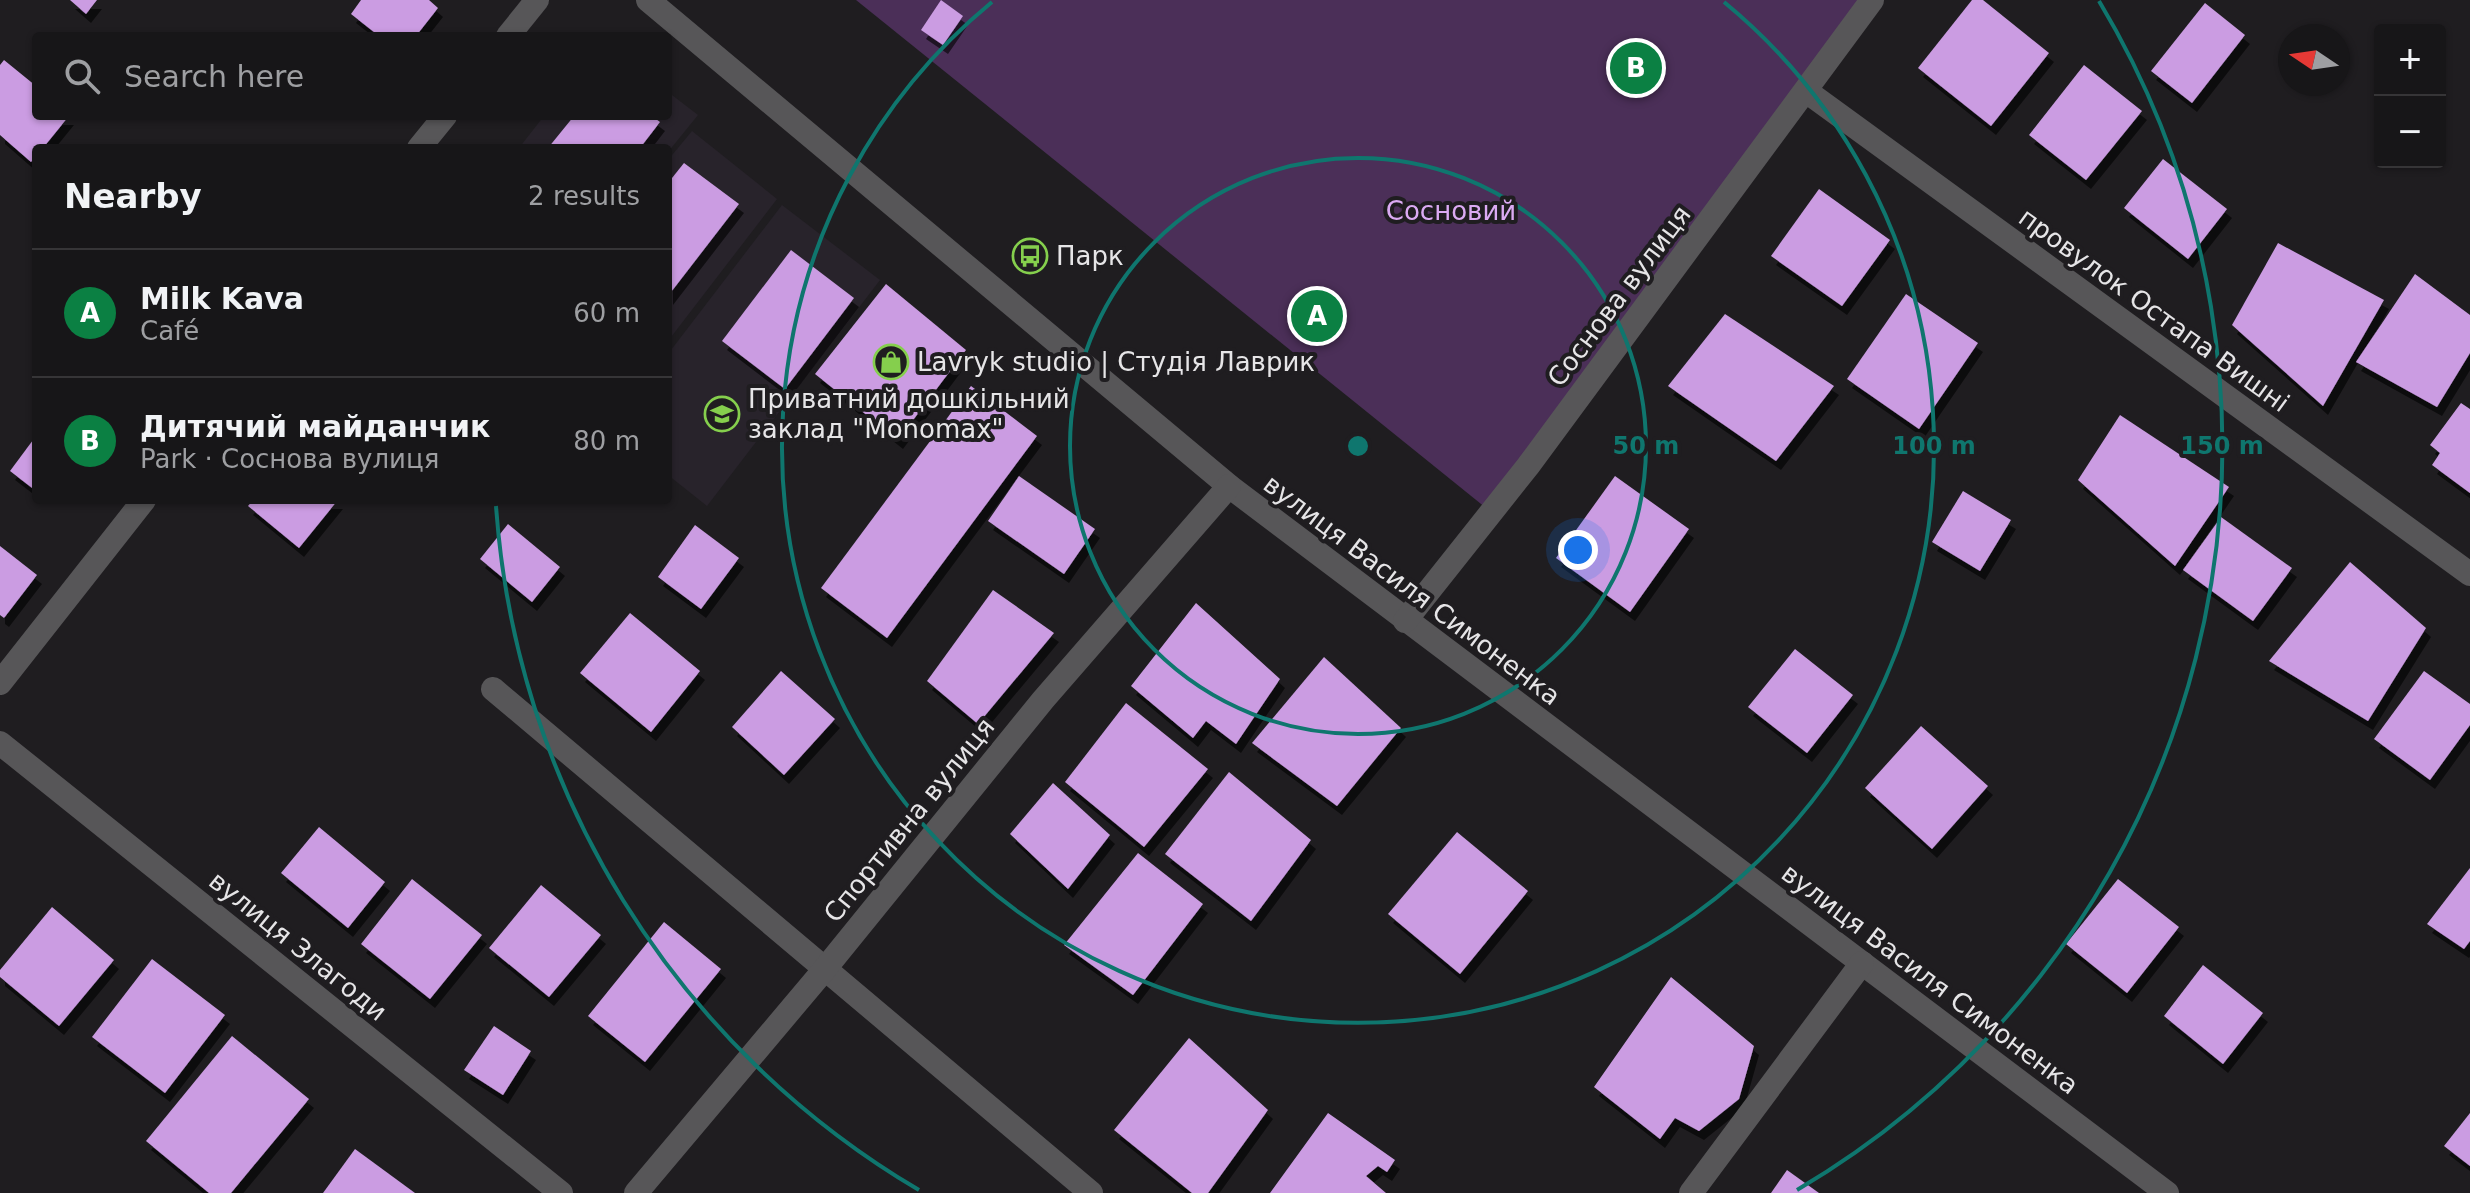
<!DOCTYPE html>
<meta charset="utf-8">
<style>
:root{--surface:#171618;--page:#201f21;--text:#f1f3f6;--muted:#9e9fa2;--line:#363537;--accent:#0b8043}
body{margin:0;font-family:"DejaVu Sans",sans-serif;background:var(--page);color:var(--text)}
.controls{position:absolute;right:24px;top:24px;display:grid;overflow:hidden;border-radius:8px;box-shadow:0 2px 6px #0004}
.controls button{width:72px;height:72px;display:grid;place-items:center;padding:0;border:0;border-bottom:2px solid var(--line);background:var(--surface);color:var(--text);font:40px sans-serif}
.compass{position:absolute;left:2278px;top:24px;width:72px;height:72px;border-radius:50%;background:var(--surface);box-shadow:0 2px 6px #0004;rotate:283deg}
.you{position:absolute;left:1578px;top:550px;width:28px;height:28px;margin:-20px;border:6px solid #fff;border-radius:50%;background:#1a73e8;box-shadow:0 0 0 12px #1a73e833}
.badge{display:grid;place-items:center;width:52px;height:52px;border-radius:50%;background:var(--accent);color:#fff;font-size:26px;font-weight:700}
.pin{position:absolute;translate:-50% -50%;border:4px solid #fff;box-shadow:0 2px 8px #0006}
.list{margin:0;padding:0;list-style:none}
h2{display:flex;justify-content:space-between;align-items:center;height:104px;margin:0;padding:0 32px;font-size:34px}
h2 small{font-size:26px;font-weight:400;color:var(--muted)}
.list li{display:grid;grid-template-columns:52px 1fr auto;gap:24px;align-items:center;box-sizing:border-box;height:128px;padding:0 32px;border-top:2px solid var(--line)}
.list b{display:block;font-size:30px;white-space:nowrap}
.list p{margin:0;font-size:26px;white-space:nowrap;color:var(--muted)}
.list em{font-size:26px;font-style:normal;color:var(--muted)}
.icon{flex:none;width:44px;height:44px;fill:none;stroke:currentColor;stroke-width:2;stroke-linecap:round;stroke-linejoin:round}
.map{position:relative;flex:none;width:2470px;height:1193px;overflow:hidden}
.search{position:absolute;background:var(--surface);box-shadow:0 2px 6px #0004;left:32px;top:32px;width:640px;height:88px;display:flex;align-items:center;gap:20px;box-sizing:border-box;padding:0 28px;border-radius:8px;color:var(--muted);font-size:30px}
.panel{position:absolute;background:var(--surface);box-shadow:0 2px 6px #0004;left:32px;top:144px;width:640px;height:360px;border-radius:8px}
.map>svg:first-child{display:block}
</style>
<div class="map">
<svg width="2470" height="1193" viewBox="0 0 2470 1193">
<defs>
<filter id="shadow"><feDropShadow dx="5" dy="9" stdDeviation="0" flood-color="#0009"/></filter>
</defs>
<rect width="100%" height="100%" fill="#1f1d20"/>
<g fill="#28232b">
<polygon points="668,92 698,115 668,152 668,148 519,148 544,116 668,116"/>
<polygon points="692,131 777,199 668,341 668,160"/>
<polygon points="782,205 880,280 707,506 668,475 668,354"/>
</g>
<polygon fill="#4b2f58" points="856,0 1869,0 1491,512"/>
<g fill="#cb9ce2" filter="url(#shadow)">
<polygon points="70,0 97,0 86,14"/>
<polygon points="361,0 429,0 438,8 416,36 379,36 351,14"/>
<polygon points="941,0 963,16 943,45 921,30"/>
<polygon points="1972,0 1983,0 2049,53 1991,126 1918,68"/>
<polygon points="2205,3 2245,35 2192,103 2151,71"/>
<polygon points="4,60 36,86 36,116 69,116 43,148 36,148 36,156 31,162 0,135 0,65"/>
<polygon points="2084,65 2142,111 2086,180 2029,135"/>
<polygon points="574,116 652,116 660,122 640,148 548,148"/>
<polygon points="2163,159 2227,209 2188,259 2124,208"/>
<polygon points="684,163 739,204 668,296 668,183"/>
<polygon points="1819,189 1890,240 1842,306 1771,256"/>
<polygon points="2278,243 2384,300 2323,406 2232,325"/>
<polygon points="791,250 854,298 785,389 722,341"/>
<polygon points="2415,274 2470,315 2470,353 2437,407 2356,362"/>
<polygon points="886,284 966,350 898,440 815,374"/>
<polygon points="1906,294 1978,343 1919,429 1847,379"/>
<polygon points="1317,301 1332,312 1316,332 1302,321"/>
<polygon points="1725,314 1834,386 1776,461 1668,386"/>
<polygon points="971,386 1037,436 887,638 821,588"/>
<polygon points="2461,403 2470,409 2470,493 2432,465 2440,453 2430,445"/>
<polygon points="2120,415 2229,487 2175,566 2078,480"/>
<polygon points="36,436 36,491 10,471"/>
<polygon points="1019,476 1095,529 1064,574 988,521"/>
<polygon points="1615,476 1689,529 1630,612 1556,558"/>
<polygon points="1963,491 2011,520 1980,571 1932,542"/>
<polygon points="253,500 338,500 299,548 248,506"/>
<polygon points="2221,517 2292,568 2253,621 2183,570"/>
<polygon points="508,524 560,567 532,602 480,559"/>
<polygon points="695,525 739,558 701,609 658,577"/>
<polygon points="0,546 37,575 4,618 0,615"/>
<polygon points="2350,562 2426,628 2368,721 2269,661"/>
<polygon points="993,590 1054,633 978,724 927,681"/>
<polygon points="1196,603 1280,679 1236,744 1206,721 1193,738 1131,686"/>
<polygon points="630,613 700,671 651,732 580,673"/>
<polygon points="1795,649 1853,695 1807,753 1748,707"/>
<polygon points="1324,657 1401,728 1337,806 1252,743"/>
<polygon points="781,671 835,719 784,775 732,727"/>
<polygon points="2424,671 2470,704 2470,725 2430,780 2374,739"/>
<polygon points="1126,703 1208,769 1144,847 1065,782"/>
<polygon points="1921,726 1988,786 1932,849 1865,788"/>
<polygon points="1229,772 1311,840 1251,921 1165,854"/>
<polygon points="1053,783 1110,835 1068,889 1010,834"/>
<polygon points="319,827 385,882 348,928 281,873"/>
<polygon points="1457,832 1528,891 1460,974 1388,914"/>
<polygon points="1138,853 1203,904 1133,995 1064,945"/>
<polygon points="2470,868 2470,941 2464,949 2427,924"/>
<polygon points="412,879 482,935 430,999 361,944"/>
<polygon points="2118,879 2179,927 2127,993 2066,944"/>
<polygon points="541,885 601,935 549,997 489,948"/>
<polygon points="52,907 114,960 59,1026 0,977 0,970"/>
<polygon points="664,922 721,969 645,1062 588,1016"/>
<polygon points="152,959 225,1015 165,1093 92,1037"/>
<polygon points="2203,965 2263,1013 2223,1064 2164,1016"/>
<polygon points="1671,977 1754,1046 1739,1099 1699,1131 1675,1118 1660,1139 1594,1087"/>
<polygon points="494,1026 531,1051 503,1095 464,1070"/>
<polygon points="232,1036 309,1099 231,1193 209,1193 146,1141"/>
<polygon points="1189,1038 1268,1110 1208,1193 1192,1193 1114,1130"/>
<polygon points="1328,1113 1395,1160 1387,1172 1378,1166 1366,1176 1386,1193 1270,1193"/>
<polygon points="2470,1113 2470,1166 2444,1146"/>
<polygon points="355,1149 415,1193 323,1193"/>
<polygon points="1787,1170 1819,1193 1771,1193"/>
</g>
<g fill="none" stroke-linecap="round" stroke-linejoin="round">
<g stroke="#575658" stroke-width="24">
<polyline points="648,0 1229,486 2167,1193"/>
<polyline points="508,36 537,0"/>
<polyline points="1806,91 2470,574"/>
<polyline points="419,148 445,116"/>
<polyline points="1405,621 1528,466 1872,0"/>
<polyline points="0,683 144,500"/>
<polyline points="493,689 1091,1193"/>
<polyline points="0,743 561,1193"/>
<polyline points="636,1193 824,970 1043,700 1229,486"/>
<polyline points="1691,1193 1862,963"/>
</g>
</g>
<g fill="none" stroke="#0f766e" stroke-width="4">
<circle cx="1358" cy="446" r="288"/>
<path d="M1724 2A576 576 0 1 1 992 2"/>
<path d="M919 1190A864 864 0 0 1 496 506M2099 1A864 864 0 0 1 1797 1190"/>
</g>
<defs>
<g id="bus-ring" transform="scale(1.8)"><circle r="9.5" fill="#1f1d20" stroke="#85cf4d" stroke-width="1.5"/><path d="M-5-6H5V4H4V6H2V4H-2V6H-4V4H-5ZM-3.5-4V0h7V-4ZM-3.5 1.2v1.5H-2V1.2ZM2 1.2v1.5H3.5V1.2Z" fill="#85cf4d"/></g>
<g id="shop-ring" transform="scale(1.8)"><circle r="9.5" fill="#1f1d20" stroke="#85cf4d" stroke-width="1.5"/><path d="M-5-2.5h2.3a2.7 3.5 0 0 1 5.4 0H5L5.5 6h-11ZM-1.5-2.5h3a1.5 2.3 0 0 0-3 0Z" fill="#85cf4d"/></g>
<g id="school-ring" transform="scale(1.8)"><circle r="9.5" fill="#1f1d20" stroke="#85cf4d" stroke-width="1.5"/><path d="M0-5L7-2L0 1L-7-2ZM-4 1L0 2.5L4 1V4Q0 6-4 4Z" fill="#85cf4d"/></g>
</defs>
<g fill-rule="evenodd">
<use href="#bus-ring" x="1030" y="256"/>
<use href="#shop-ring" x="891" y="362"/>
<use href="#school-ring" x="722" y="414"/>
</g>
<g text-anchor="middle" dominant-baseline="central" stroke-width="8" stroke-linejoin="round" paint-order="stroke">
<g font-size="26" fill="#dbaaf3" stroke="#1f1d20">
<text x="1451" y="211">Сосновий</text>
</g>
<g font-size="26" fill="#e6e5e7" stroke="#1f1d20" text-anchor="start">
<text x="1056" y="256">Парк</text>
<text x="917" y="362">Lavryk studio | Студія Лаврик</text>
<text x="748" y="399">Приватний дошкільний<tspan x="748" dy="30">заклад "Monomax"</tspan></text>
</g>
<g font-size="26" fill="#e6e5e7" stroke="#1f1d20">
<text transform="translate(1619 296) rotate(-53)">Соснова вулиця</text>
<text transform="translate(2154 310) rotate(36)">провулок Остапа Вишні</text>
<text transform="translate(1412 590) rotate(37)">вулиця Василя Симоненка</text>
<text transform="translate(909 820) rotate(-51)">Спортивна вулиця</text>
<text transform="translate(298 946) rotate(39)">вулиця Злагоди</text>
<text transform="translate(1930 979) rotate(37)">вулиця Василя Симоненка</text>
</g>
</g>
<circle cx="1358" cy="446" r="12" fill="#0f766e" stroke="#1f1d20" stroke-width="4"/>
<g font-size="24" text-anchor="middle" font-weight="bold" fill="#0f766e" stroke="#1f1d20" stroke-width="8" stroke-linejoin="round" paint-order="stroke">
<text x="1646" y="454">50 m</text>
<text x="1934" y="454">100 m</text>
<text x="2222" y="454">150 m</text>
</g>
</svg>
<div class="controls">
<button>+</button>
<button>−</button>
</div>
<svg class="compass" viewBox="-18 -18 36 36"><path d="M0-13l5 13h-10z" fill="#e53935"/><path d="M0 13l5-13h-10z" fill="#9e9fa2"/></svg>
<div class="you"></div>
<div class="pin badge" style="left:1317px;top:316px">A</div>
<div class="pin badge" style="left:1636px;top:68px">B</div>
<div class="search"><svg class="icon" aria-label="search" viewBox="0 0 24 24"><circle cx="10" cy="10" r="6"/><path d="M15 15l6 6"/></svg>Search here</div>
<section class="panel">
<h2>Nearby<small>2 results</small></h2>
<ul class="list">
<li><span class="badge">A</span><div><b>Milk Kava</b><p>Café</p></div><em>60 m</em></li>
<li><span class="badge">B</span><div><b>Дитячий майданчик</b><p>Park · Соснова вулиця</p></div><em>80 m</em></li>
</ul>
</section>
</div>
